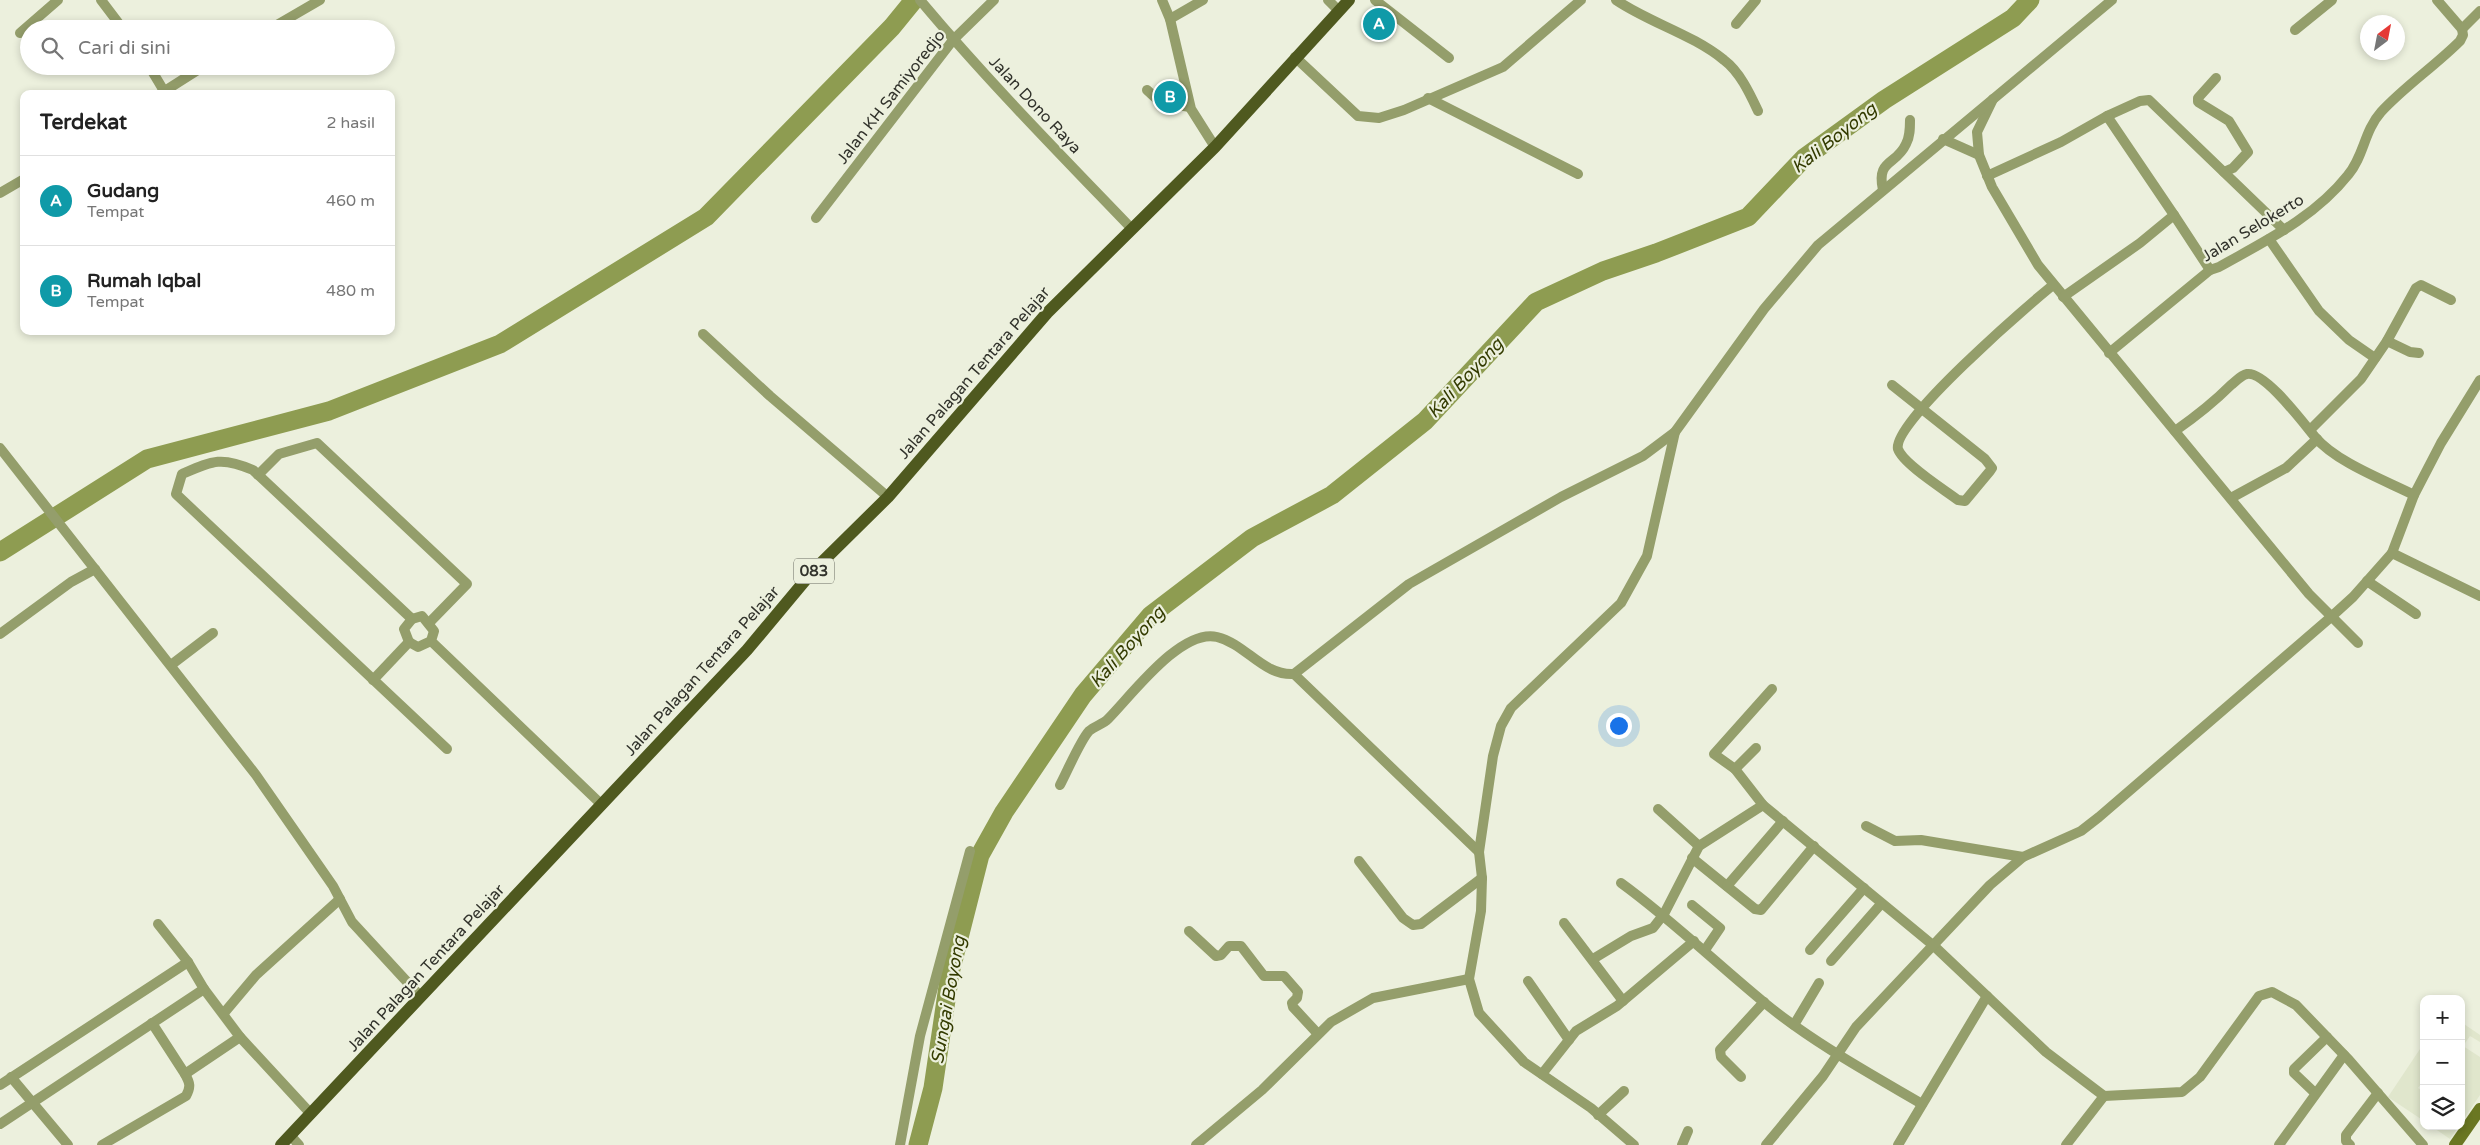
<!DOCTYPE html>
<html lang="id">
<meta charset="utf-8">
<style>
:root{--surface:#fff;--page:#f6f6f6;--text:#222;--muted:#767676;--line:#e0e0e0;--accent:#2563eb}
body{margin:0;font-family:"Varela Round",sans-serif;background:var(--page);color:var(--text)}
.controls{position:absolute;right:15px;bottom:15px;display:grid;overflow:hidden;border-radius:10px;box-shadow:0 2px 8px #0003}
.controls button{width:45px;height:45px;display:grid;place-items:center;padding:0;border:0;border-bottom:1px solid var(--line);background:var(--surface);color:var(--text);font:25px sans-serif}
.compass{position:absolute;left:2360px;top:15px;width:45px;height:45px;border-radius:50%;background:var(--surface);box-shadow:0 2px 8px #0003;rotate:32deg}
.you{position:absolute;left:1618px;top:725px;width:18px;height:18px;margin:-12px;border:4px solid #fff;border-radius:50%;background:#1a73e8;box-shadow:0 0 0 8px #1a73e833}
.badge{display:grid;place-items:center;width:32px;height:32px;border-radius:50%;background:var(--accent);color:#fff;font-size:16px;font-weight:700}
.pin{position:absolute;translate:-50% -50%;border:2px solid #fff;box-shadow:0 1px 5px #0006}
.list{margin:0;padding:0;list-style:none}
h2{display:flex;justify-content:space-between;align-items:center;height:65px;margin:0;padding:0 20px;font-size:21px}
h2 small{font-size:16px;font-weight:400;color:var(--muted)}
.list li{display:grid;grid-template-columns:32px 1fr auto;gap:15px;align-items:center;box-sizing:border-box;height:90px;padding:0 20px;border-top:1px solid var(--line)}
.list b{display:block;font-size:19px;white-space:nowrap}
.list p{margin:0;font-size:16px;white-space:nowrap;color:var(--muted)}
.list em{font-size:16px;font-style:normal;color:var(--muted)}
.icon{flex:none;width:28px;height:28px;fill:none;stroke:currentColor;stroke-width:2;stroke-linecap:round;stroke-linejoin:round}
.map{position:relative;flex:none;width:2480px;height:1145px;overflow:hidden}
.search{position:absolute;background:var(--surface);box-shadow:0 2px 8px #0003;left:20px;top:20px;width:375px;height:55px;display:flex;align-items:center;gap:12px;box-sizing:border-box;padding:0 18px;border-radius:28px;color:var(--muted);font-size:19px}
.panel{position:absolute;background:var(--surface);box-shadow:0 2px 8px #0003;left:20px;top:90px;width:375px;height:245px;border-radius:10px}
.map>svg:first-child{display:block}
</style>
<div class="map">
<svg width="2480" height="1145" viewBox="0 0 2480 1145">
<rect width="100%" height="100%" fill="#ecf0dd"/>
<g fill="#e0e6cc">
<polygon points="2461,1022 2480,1035 2480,1042 2470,1036 2463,1046 2480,1057 2480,1095 2461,1123 2461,1052 2463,1048 2461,1047"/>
<polygon points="2424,1043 2424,1080 2418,1088 2424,1092 2424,1121 2388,1097"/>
<polygon points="2431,1126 2459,1126 2450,1139"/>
</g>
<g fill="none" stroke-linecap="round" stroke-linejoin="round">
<g stroke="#8e9c51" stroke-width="19">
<polyline points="0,552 147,459 329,411 500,344 706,217 892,27 914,0"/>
<polyline points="918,1145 933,1088 950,973 980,855 1004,812 1083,695 1151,615 1252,538 1332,495 1425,421 1536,302 1603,271 1656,253 1748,217 1804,158 1884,100 2013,18 2030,0"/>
</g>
<g stroke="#949e6b" stroke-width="10">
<polyline points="101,0 123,29"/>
<path d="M 920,0 C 987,80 1060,154 1132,229"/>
<polyline points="1162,0 1170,19 1191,109 1215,147"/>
<polyline points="1328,0 1338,10"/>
<polyline points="1375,0 1449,58"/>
<path d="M 1616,0 C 1650,23 1692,34 1724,60 C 1740,72 1750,94 1758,111"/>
<polyline points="1170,19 1203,0"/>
<polyline points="1736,24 1756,0"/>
<polyline points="270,29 320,0"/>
<polyline points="2462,29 2480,11"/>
<polyline points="2295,30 2332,0"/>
<polyline points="20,33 58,0"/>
<polyline points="1295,57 1358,116 1379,118 1404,110 1503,67 1581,0"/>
<polyline points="149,66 164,91"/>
<polyline points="2216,78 2198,98 2198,102 2229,121 2248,152 2233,168 2224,172"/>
<polyline points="1147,90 1160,102 1190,107"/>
<polyline points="160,94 204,66"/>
<polyline points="1428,98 1578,174"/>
<polyline points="1993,99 1977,132 1979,155 1992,187 2038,265 2309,594 2358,643"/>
<polyline points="2107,116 2140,101 2149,100 2284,230"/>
<polyline points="1943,139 1979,155"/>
<polyline points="1987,176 2061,142 2107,116 2174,215 2140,243 2063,297"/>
<path d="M 1883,190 C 1876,159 1896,166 1906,144 C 1910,137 1910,128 1910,120"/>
<polyline points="0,193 24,179"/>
<polyline points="2174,215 2210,270"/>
<polyline points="816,218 953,40 994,0"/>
<polyline points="2269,239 2319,311 2349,340 2375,358"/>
<polyline points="703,334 770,396 888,497"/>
<polyline points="2387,341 2410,352 2419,353"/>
<path d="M 2109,353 L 2210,270 L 2219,267 C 2265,241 2314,218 2348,175 C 2364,156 2364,131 2381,112 C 2405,86 2435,66 2460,41 L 2463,35 L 2462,29 L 2437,0"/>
<path d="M 1892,385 L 1985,459 L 1992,468 L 1990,471 L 1965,501 L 1958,500 C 1945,490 1903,464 1898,449 C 1891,423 2030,304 2053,285"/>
<polyline points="2310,430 2361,379 2387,341 2416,288 2421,285 2451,300"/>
<path d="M 2175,431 C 2195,417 2214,402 2231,385 C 2235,382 2241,375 2247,374 C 2265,371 2304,424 2315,437 C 2336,462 2384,480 2414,495"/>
<polyline points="0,448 256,775 333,886 352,922 421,997"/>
<polyline points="258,475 279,454 317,443 467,584 429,623"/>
<polyline points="2231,498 2286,468 2317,439"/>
<polyline points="2392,553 2414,495 2441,443 2480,380"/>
<polyline points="2367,581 2416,614"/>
<path d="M 412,619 L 253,470 C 221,456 212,461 182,474 L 176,494 L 447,749"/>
<polyline points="0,634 71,582 95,569"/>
<polyline points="431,641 418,647 409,642 404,629 412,619 422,616 434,631 431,641 602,805"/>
<polyline points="171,665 213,633"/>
<polyline points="1294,674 1479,852"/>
<polyline points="373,680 409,642"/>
<polyline points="1772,689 1714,754 1735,769 1763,805 1934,946 2046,1052 2104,1096 2182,1092 2200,1077 2259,996 2272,992 2296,1005 2349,1060 2423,1145"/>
<polyline points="1735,769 1756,748"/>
<path d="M 1060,785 C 1067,772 1080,741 1089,731 C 1095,726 1103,724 1108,719 C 1131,696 1181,628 1217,637 C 1246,644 1263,676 1294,674 L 1409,584 L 1561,497 L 1643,456 L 1675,432 L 1764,309 L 1818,245 L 2112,0"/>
<polyline points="1658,809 1699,846"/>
<polyline points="1866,826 1895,841 1921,840 2023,857"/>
<polyline points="1692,858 1755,909 1761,910 1814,846"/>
<polyline points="1359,861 1403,918 1413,925 1421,924 1482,878"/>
<path d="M 1621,883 C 1672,920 1717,964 1766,1004 C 1814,1043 1869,1073 1922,1104"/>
<polyline points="1727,886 1783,821"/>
<polyline points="1692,905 1720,928 1705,950"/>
<polyline points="1564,923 1623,1001"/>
<polyline points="158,924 188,962 204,989 240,1037 311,1114"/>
<polyline points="1189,931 1216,956 1221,955 1229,946 1241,946 1264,976 1284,976 1298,992 1297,998 1292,1003 1293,1007 1318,1034"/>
<polyline points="1810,950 1864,888"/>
<polyline points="1593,959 1631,936 1653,928 1664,914 1699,846 1763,805"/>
<polyline points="1831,961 1881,904"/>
<polyline points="1528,981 1569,1040"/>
<polyline points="224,1013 256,975 340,899"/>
<polyline points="1794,1025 1819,983"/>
<polyline points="185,1074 240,1037"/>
<polyline points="1542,1074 1576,1031 1617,1006 1694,941"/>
<polyline points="11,1077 68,1145"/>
<polyline points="1741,1077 1721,1057 1720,1050 1764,1002"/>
<polyline points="0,1085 188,962"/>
<polyline points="2315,1093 2294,1073 2294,1069 2327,1037"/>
<polyline points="1598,1115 1624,1091"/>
<polyline points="0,1124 204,989"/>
<polyline points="290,1135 299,1145"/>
<path d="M 102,1145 L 186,1096 C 191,1087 190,1083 185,1074 L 152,1023"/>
<polyline points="900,1145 920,1036 970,851"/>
<polyline points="1196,1145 1262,1090 1331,1022 1373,998 1469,979"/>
<polyline points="1634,1145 1591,1108 1524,1062 1479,1013 1469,979 1481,911 1482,878 1479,852 1493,756 1501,726 1511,708 1621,603 1647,556 1675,432"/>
<polyline points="1682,1145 1688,1131"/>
<polyline points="1766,1145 1823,1076 1856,1027 1990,885 2023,857 2081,831 2099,817 2331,617 2353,597 2392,553 2480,596"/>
<polyline points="1898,1145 1987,996"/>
<polyline points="2066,1145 2104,1096"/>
<polyline points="2279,1145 2344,1055"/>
<polyline points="2350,1145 2346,1141 2346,1135 2378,1093"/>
</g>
<polyline stroke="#6a7722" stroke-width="12" points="2455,1145 2480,1109"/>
<polyline stroke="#4f591f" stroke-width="12" points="281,1145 747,650 813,571 888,497 1047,313 1215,147 1349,0"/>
</g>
<g text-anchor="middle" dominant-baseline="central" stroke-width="4.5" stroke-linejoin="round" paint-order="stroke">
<rect fill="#ecf0dd" stroke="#696b60" stroke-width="1" x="794" y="558.5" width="40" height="25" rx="4"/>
<g font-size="15" font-weight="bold" fill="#31322b">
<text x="814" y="571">083</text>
</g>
<g font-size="16" fill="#31322b" stroke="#ecf0dd">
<text transform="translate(891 97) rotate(-52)">Jalan KH Samiyoredjo</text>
<text transform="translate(1035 105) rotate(47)">Jalan Dono Raya</text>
<text transform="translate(2253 228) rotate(-31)">Jalan Selokerto</text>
<text transform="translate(974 373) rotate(-49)">Jalan Palagan Tentara Pelajar</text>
<text transform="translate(702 671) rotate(-48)">Jalan Palagan Tentara Pelajar</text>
<text transform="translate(426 968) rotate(-47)">Jalan Palagan Tentara Pelajar</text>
</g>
<g font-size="18" font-style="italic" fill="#333b00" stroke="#ecf0dd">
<text transform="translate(1834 138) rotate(-38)">Kali Boyong</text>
<text transform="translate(1465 378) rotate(-47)">Kali Boyong</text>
<text transform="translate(1127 647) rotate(-48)">Kali Boyong</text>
<text transform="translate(948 1000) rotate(-80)">Sungai Boyong</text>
</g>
</g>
</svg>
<div class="controls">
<button>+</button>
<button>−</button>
<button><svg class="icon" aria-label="layers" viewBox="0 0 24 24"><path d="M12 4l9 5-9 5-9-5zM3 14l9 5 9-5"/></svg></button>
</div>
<svg class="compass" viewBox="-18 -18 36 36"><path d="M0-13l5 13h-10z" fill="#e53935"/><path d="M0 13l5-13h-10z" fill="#767676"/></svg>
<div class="you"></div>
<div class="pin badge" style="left:1379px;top:24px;background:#0f9aa8">A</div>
<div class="pin badge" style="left:1170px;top:97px;background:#0f9aa8">B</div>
<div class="search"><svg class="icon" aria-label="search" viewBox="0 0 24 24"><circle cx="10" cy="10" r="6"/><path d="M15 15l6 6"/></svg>Cari di sini</div>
<section class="panel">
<h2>Terdekat<small>2 hasil</small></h2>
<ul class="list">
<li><span class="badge" style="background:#0f9aa8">A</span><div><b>Gudang</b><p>Tempat</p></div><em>460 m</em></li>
<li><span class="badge" style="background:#0f9aa8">B</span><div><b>Rumah Iqbal</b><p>Tempat</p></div><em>480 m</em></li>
</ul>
</section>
</div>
